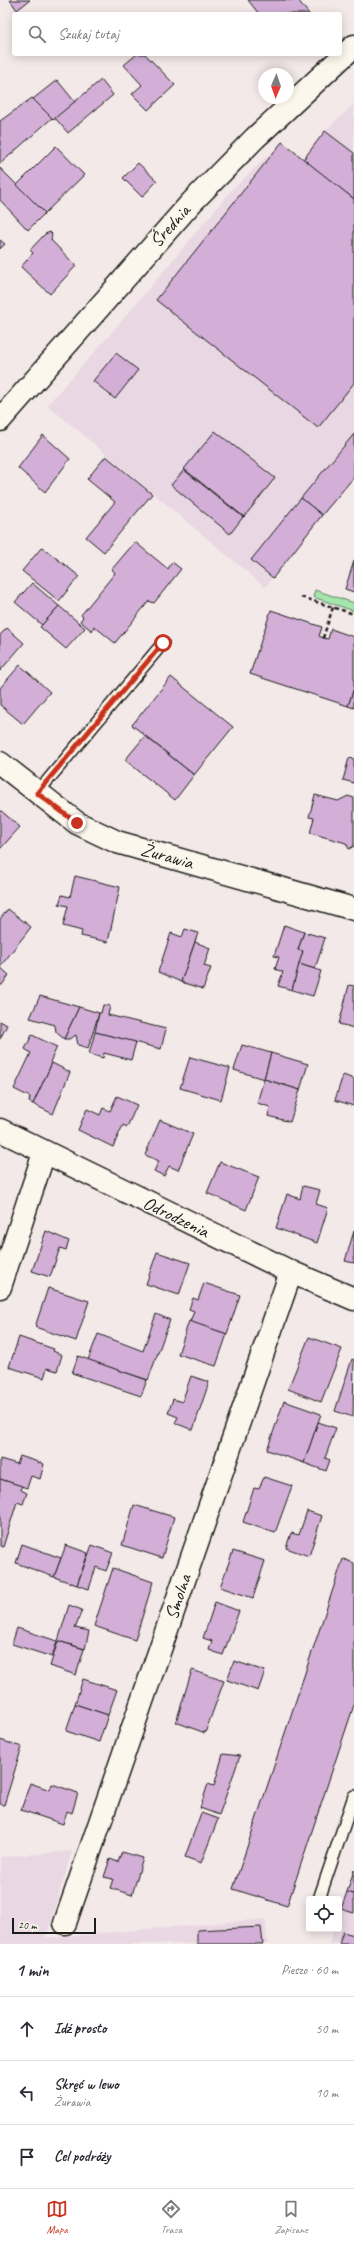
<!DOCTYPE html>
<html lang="pl">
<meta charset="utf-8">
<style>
:root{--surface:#fff;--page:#f2f2f3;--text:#2b2b33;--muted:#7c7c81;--line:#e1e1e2;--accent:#c8321e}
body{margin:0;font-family:Caveat,sans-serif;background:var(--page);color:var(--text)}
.controls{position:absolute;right:12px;bottom:12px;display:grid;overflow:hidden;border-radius:4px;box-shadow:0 2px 10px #0003}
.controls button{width:36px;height:36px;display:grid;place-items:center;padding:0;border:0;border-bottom:1px solid var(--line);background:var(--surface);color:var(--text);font:20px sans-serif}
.compass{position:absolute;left:258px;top:68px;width:36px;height:36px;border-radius:50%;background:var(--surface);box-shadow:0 2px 10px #0003;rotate:182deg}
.scale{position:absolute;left:12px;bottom:10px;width:84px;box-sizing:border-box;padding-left:4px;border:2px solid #1c1c1c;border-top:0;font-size:11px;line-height:14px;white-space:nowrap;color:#1c1c1c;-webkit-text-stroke:3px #fbf7ec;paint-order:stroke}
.stop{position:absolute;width:12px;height:12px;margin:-9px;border:3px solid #c8321e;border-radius:50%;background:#fff}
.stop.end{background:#c8321e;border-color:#fff;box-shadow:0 1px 4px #0008}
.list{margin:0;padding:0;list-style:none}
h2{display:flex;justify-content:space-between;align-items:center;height:52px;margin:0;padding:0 16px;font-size:17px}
h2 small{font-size:13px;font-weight:400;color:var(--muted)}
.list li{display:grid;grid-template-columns:26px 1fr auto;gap:12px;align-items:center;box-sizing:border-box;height:64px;padding:0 16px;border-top:1px solid var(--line)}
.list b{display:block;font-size:15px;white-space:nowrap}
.list p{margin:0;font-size:13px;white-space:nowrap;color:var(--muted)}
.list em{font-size:13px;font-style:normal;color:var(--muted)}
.icon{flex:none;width:22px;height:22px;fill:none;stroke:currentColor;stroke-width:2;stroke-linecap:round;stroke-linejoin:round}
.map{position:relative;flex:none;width:354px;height:1944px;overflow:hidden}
.search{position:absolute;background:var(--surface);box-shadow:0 2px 10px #0003;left:12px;right:12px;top:12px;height:44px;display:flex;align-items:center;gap:10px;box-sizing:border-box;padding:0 14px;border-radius:4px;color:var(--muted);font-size:15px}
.sheet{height:244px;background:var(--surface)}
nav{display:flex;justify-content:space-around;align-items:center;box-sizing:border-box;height:56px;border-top:1px solid var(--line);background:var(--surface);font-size:11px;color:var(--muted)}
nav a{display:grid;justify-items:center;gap:2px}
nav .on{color:var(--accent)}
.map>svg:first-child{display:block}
</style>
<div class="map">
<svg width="354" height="1944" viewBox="0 0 354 1944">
<rect width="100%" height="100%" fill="#f3e9e8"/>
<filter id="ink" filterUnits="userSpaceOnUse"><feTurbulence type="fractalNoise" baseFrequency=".025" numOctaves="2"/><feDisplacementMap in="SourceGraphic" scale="8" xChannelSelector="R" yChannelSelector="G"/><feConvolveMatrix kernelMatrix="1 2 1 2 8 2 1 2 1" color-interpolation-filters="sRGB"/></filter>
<g filter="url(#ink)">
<g fill="#e9d8e3">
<polygon points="354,104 354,477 265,587 47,405 108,337 231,191 282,142 303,159 325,131"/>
<polygon points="72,1851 46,1938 265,1919 268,1944 0,1944 0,1857"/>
<polygon points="354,1870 354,1944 329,1944 334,1929 339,1929 339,1915"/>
</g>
<polygon fill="#a5e5ae" stroke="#608065" points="315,590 354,603 354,611 313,597"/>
<g fill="#d3afd8" stroke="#1c1c1c">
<polygon points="10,0 30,0 17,10"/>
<polygon points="248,0 298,0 309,14 259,14"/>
<polygon points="137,54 145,54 175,85 148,110 132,94 142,85 124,65"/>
<polygon points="57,80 75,102 54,120 33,99"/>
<polygon points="101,80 113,95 68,133 55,118"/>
<polygon points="32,98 52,118 0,164 0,121"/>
<polygon points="325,131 354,153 354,199 303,160"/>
<polygon points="282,142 354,199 354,383 318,428 156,300"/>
<polygon points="56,146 84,175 45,213 17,185"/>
<polygon points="138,163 157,181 142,197 123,178"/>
<polygon points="0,168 45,213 28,230 0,200"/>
<polygon points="50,232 52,234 51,240 76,266 50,294 21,267 33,253 30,250 45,234"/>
<polygon points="0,240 5,244 0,249"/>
<polygon points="116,353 138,370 115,399 93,381"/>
<polygon points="215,431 275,478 244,517 184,469"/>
<polygon points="354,434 354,477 322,515 301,498"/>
<polygon points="43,435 70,459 45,492 18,468"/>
<polygon points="106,456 152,494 104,552 86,537 115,502 87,479"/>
<polygon points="184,470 243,517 230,534 171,485"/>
<polygon points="301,498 322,515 273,578 251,560"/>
<polygon points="135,542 168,569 172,562 181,569 154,603 149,601 115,643 94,626 92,631 80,621 83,617 81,615 115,573 112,569"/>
<polygon points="42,547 79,576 59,601 22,571"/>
<polygon points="354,561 354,592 345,589"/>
<polygon points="32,583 59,606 42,625 15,602"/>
<polygon points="59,606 85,628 66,649 40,627"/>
<polygon points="271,610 322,627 319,636 323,638 328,639 331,629 354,637 354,688 348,706 250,674"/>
<polygon points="7,628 24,643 0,671 0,635"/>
<polygon points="20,665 50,692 23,724 0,705 0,688"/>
<polygon points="171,677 233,727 194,775 132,725"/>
<polygon points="354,688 354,708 348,706"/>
<polygon points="145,736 194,775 175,800 125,760"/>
<polygon points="349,758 354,759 354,783 343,780"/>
<polygon points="315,795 338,801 348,796 354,798 354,846 349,849 346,843 310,833 314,818 309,817"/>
<polygon points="0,810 20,827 0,849"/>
<polygon points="75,876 120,887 108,942 81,936 82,931 63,926 68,906 59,904 62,895 70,897"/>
<polygon points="8,909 31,927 0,967 0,919"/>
<polygon points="284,925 304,932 298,950 303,951 292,990 278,986 283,972 275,969 279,957 274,956"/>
<polygon points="185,929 198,933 181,982 158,972 171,933 182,937"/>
<polygon points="304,932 325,938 315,969 299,964 303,951 298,950"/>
<polygon points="195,942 210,948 204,966 211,968 203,989 181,982"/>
<polygon points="299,964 321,971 313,996 292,990"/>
<polygon points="0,967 9,975 2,985 0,985"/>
<polygon points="349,985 354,986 354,1028 339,1024"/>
<polygon points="40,996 79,1007 64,1039 56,1032 55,1025 30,1018"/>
<polygon points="103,1005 110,1006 108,1015 166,1029 161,1049 95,1032 99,1013 101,1013"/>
<polygon points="79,1007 99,1013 88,1048 78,1045 76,1035 69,1039 64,1039"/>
<polygon points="0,1021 7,1025 0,1039"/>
<polygon points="95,1032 136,1042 131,1060 104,1053 103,1058 89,1054"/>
<polygon points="32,1035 57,1047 50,1062 52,1063 33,1104 29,1102 30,1097 14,1089 31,1053 25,1049"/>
<polygon points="242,1045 271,1053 264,1079 234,1070"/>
<polygon points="271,1053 308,1064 300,1090 264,1079"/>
<polygon points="190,1057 230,1068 221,1100 180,1088"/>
<polygon points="52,1063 70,1072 53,1114 33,1104"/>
<polygon points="343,1075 354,1079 354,1106 335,1100"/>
<polygon points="264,1079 300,1090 290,1122 268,1116 270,1107 257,1103"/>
<polygon points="117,1096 137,1105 127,1127 123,1125 113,1147 78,1130 87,1109 100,1115 103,1108 110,1111"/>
<polygon points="160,1120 193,1134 178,1170 169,1166 164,1176 154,1171 159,1161 145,1155"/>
<polygon points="220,1162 259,1177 246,1210 207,1193"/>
<polygon points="303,1186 320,1190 316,1204 328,1208 317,1243 276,1228 287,1194 300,1199"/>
<polygon points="46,1231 69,1241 66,1250 60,1248 50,1277 32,1271"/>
<polygon points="354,1231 354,1263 345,1261"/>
<polygon points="157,1252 190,1263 179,1295 146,1284"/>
<polygon points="204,1283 240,1295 227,1334 190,1322 194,1311 189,1309 193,1298 198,1300"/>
<polygon points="48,1288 89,1301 76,1341 35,1327"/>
<polygon points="156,1314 170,1320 148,1380 88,1360 98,1334 143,1351"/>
<polygon points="189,1321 227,1334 216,1366 178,1354"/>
<polygon points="19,1337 54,1349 53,1351 62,1355 57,1371 47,1368 44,1378 9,1367"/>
<polygon points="309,1337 342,1349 321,1402 288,1389"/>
<polygon points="78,1356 147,1380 141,1396 72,1373"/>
<polygon points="352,1359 354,1360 353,1417 335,1411"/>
<polygon points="191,1376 209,1382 193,1430 175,1423 178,1417 168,1413 173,1399 182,1402"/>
<polygon points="284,1401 321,1414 304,1463 267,1450"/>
<polygon points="318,1422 336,1428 325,1458 330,1460 326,1471 304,1463"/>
<polygon points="20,1456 44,1464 40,1479 31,1476 27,1488 0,1479 0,1459 17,1464"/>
<polygon points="264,1477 292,1486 275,1533 243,1522 254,1488 259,1489"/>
<polygon points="0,1479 22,1486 21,1490 27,1493 23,1504 17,1502 3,1547 0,1546"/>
<polygon points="134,1505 174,1517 162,1558 122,1545"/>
<polygon points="307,1511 322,1516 309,1556 286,1548 291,1533 299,1535"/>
<polygon points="22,1544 61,1558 54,1577 16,1563"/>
<polygon points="66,1545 88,1553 77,1585 54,1577"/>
<polygon points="92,1545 113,1553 106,1571 96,1567 89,1589 77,1585"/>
<polygon points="233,1551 265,1561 253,1598 220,1587"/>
<polygon points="343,1559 354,1563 354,1705 287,1906 233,1889"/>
<polygon points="113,1568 153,1582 135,1640 94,1626"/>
<polygon points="215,1602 239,1611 223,1655 209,1650 212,1641 203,1638"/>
<polygon points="69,1605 82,1610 75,1628 89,1631 85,1649 58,1641"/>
<polygon points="17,1628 57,1641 52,1657 12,1644"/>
<polygon points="58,1641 84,1649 76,1675 50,1666"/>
<polygon points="234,1661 265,1671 258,1691 227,1680"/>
<polygon points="192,1670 224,1681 205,1733 176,1722"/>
<polygon points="83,1679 117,1690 108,1715 75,1704"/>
<polygon points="75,1704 108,1715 99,1742 66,1731"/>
<polygon points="0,1740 22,1747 4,1805 0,1804"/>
<polygon points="223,1754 240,1756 219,1815 200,1808 208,1784 214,1786"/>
<polygon points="30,1783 50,1790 52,1784 78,1793 72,1813 67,1811 63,1824 21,1810"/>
<polygon points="201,1813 218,1819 201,1863 185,1857"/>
<polygon points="122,1852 143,1858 132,1895 110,1888 113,1879 104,1877 110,1859 118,1862"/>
<polygon points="354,1870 354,1894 347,1892"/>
<polygon points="347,1892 354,1894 354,1913 341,1909"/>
<polygon points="261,1927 263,1944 197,1944 197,1930"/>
<polygon points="343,1932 354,1935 354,1944 339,1944"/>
</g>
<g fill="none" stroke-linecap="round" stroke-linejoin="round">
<g stroke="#1c1c1c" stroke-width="14">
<g id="service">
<polyline points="37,793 163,643"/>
<polyline points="319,1899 354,1796"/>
</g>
</g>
<g stroke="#1c1c1c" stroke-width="25">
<g id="minor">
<polyline points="0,420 191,203 255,138 354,46"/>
<polyline points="0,763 77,823 117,842 354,909"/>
<polyline points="0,1130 291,1272 354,1299"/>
<polyline points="0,1287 44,1153"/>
<polyline points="65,1923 291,1272"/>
</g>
</g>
<g stroke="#1c1c1c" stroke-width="2.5" stroke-dasharray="4 3" stroke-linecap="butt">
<polyline points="301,597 354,614"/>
<polyline points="323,638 333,607"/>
</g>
<use href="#service" stroke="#fbf7ec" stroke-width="11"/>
<use href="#minor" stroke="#fbf7ec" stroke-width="22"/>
</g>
</g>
<g fill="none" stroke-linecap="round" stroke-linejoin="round" filter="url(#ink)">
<polyline stroke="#c8321e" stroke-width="5" points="77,823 37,793 163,643"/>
</g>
<g text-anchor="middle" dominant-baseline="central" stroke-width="3" stroke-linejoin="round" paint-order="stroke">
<g font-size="19" fill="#1c1c1c" stroke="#fbf7ec">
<text transform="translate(170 226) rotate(-48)">Średnia</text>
<text transform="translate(167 856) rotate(16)">Żurawia</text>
<text transform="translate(176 1217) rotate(26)">Odrodzenia</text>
<text transform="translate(178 1597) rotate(-71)">Smolna</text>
</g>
</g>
</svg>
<div class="controls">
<button><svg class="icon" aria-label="locate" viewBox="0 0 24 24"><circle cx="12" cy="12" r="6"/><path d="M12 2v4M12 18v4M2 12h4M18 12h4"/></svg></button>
</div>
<svg class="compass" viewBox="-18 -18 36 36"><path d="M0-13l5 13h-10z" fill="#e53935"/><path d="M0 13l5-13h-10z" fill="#7c7c81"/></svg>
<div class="scale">20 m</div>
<div class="stop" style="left:163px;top:643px"></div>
<div class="stop end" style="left:77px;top:823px"></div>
<div class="search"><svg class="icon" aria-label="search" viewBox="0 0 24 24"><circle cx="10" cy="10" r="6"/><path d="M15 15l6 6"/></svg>Szukaj tutaj</div>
</div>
<section class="sheet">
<h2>1 min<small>Pieszo · 60 m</small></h2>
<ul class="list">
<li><svg class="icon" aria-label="ahead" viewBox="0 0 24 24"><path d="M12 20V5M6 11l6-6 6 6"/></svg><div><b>Idź prosto</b></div><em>50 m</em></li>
<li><svg class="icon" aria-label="left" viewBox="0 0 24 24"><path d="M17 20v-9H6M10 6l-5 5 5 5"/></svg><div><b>Skręć w lewo</b><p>Żurawia</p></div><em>10 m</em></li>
<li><svg class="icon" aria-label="arrive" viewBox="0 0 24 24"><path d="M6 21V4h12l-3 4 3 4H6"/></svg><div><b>Cel podróży</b></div></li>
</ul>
</section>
<nav>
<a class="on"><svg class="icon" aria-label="map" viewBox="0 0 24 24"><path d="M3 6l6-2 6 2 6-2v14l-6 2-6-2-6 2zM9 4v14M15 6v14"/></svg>Mapa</a>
<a><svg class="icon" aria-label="directions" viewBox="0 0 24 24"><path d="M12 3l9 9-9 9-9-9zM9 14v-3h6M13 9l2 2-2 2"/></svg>Trasa</a>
<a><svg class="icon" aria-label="saved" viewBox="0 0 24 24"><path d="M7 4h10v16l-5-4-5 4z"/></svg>Zapisane</a>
</nav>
